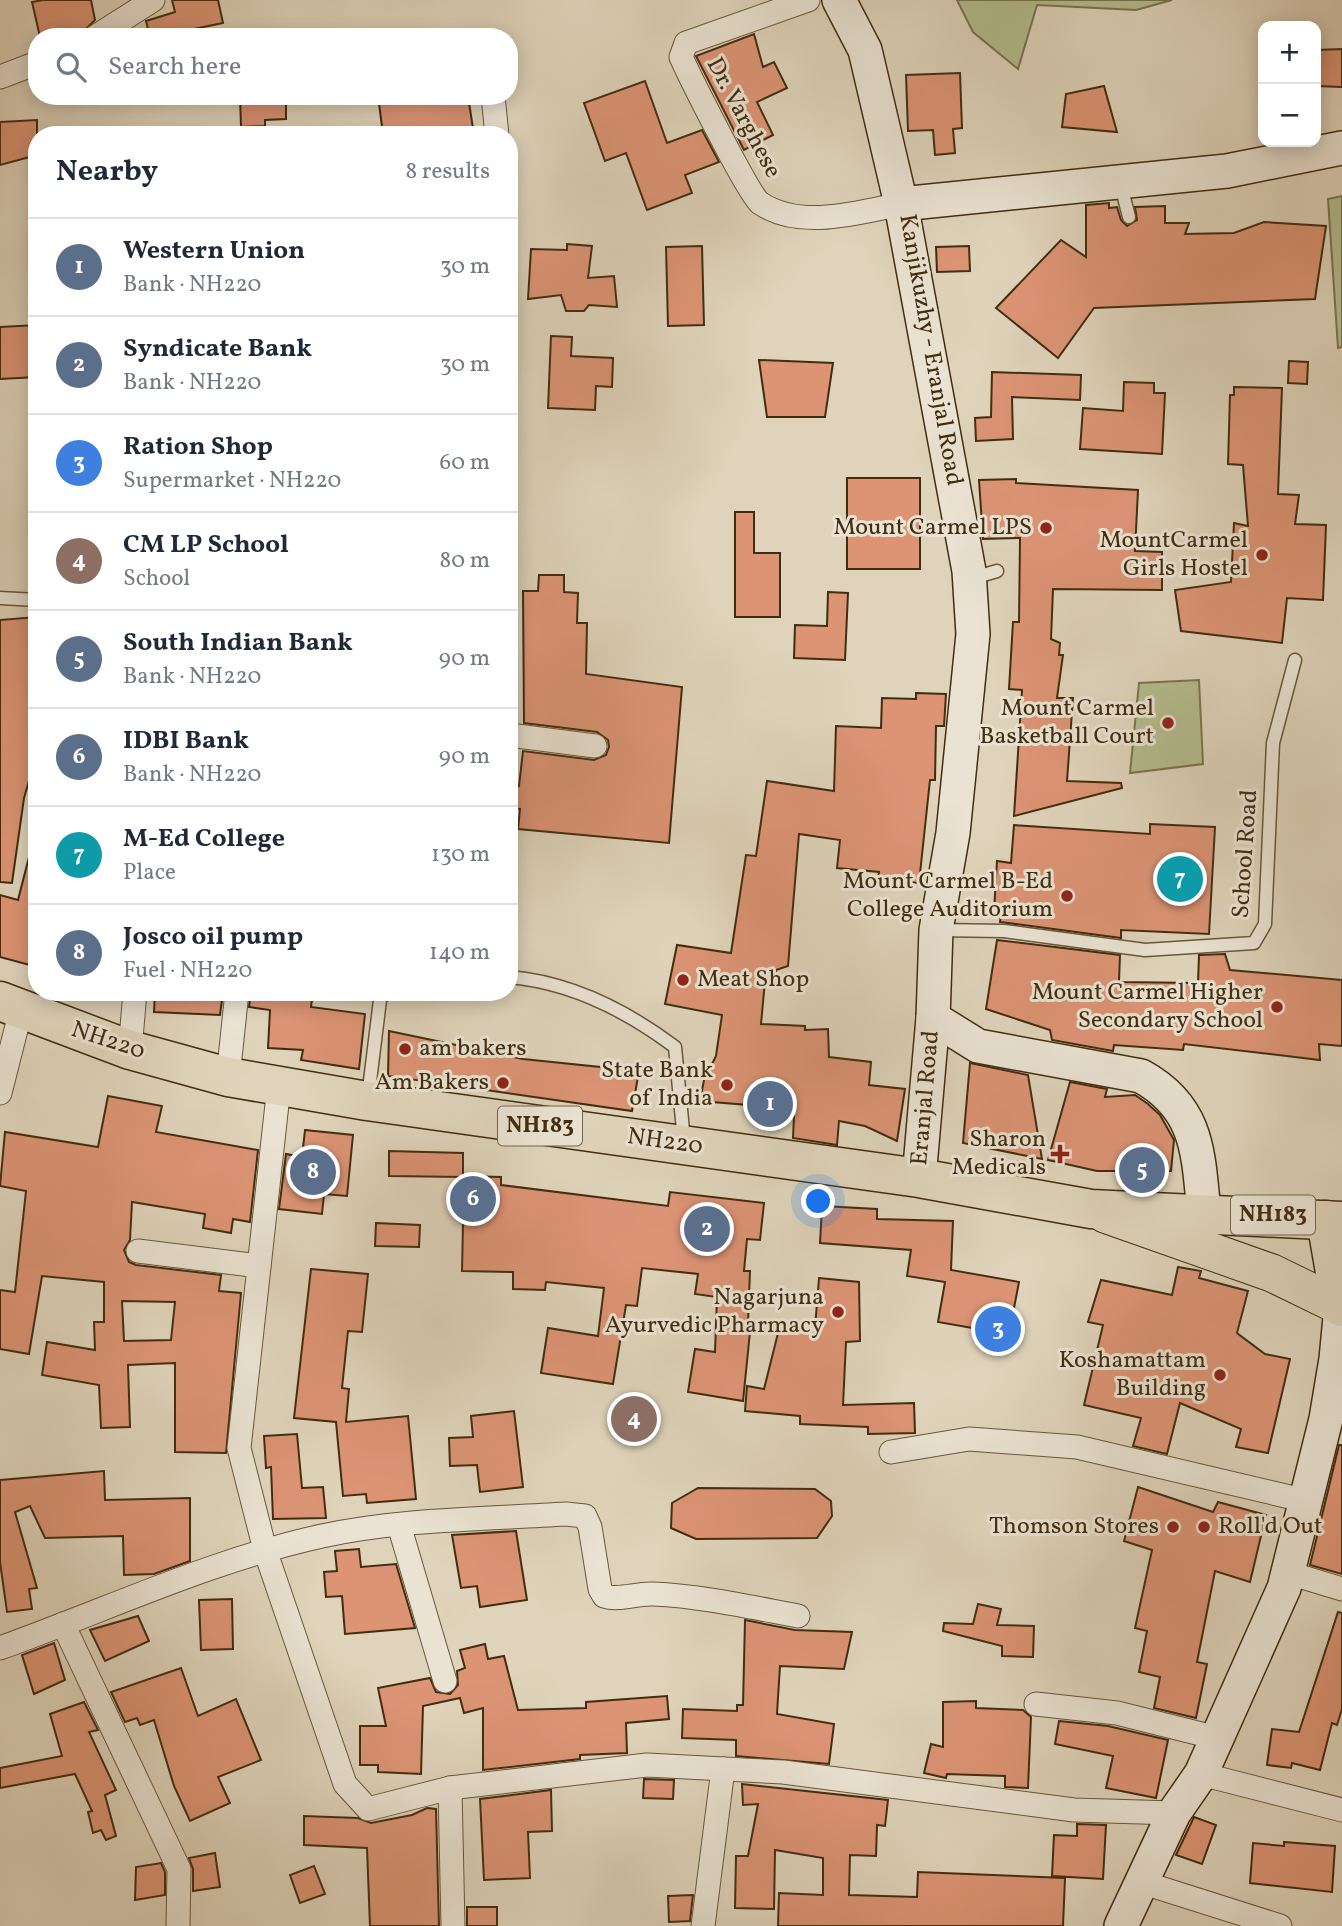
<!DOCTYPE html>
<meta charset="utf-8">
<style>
:root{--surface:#fff;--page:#f2f2f3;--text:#1f2937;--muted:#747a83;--line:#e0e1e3;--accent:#2563eb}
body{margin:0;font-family:Vollkorn,serif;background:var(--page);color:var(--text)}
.controls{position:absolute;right:21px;top:21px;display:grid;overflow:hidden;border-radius:14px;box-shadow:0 4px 18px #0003}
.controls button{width:63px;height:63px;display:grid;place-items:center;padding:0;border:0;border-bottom:2px solid var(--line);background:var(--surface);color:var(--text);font:35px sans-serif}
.you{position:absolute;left:819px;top:1202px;width:24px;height:24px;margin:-18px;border:5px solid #fff;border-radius:50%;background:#1a73e8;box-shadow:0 0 0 10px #1a73e833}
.badge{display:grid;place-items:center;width:46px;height:46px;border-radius:50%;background:var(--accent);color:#fff;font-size:23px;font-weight:700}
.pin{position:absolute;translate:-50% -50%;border:4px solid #fff;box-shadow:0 2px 7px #0006}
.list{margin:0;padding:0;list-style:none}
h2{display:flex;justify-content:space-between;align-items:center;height:91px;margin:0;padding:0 28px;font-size:30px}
h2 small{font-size:23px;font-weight:400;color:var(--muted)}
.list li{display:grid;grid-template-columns:46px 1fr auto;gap:21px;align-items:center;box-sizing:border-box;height:98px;padding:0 28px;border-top:2px solid var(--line)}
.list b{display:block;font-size:26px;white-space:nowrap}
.list p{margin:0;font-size:23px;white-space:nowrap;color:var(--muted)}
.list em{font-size:23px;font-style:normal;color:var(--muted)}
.icon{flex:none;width:38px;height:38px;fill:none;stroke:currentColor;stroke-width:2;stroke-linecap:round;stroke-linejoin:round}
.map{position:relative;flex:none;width:1342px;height:1926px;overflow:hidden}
.search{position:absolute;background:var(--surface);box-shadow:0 4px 18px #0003;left:28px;top:28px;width:490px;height:77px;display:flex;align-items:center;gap:18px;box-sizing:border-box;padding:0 24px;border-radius:28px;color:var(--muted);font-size:26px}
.panel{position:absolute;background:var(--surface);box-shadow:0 4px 18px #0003;left:28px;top:126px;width:490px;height:875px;border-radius:28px}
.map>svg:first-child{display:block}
</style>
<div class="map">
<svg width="1342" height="1926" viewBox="0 0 1342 1926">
<rect width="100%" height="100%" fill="#dfd4bb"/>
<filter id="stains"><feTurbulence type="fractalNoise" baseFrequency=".00286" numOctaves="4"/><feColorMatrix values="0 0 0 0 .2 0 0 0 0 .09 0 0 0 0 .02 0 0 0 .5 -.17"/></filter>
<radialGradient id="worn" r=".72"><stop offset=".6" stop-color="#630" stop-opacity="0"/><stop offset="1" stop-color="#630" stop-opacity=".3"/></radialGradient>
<g fill="#b4bc8f" stroke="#7a7450" stroke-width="2">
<polygon points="957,0 1172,0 1136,10 1037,5 1018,69 973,32"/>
<polygon points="1342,196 1342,347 1338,348 1328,199"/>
<polygon points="1199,680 1203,764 1130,773 1139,683"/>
</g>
<g fill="#dc9475" stroke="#412d10" stroke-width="2" fill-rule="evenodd">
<polygon points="43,0 91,0 95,20 82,33 40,37 32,2"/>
<polygon points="172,0 218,0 223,23 179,32 180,37 150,37 146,21 175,12"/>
<polygon points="754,34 763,67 774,62 787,88 757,102 773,135 744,150 696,56"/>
<polygon points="1342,49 1342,87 1316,86 1316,50"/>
<polygon points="960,73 962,128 953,129 955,153 935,155 933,130 908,131 906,75"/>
<polygon points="645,81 667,143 702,130 719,162 685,175 692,193 647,210 626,153 605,161 584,103"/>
<polygon points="1104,86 1117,132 1062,127 1066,94"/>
<polygon points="240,96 286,96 286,119 265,120 265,126 241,127"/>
<polygon points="378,96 468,96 474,135 412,135 411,130 383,134"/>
<polygon points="37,120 37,155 0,165 0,122"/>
<polygon points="1109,203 1109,208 1117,207 1121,220 1127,226 1137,220 1135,207 1165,206 1165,223 1189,223 1185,234 1234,233 1264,222 1326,226 1315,299 1094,308 1058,358 996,308 1061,240 1086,257 1086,205"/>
<polygon points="567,244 592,246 588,278 614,276 617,307 589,305 584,311 566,311 561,295 528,299 531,249 567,250"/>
<polygon points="702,246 704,325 668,326 666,247"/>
<polygon points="969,246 970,271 937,272 936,247"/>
<polygon points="37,325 37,377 0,379 0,327"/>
<polygon points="551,336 572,337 571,356 613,358 612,387 596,386 595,410 548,408"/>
<polygon points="759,360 833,363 825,417 767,417"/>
<polygon points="1289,361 1308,362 1307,384 1288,383"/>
<polygon points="992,372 1081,375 1080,400 1012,397 1013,439 976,441 975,418 991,417"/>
<polygon points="1124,382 1154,383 1154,393 1165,393 1162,454 1080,449 1083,408 1123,411"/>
<polygon points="1234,387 1282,388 1278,494 1299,495 1295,524 1326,525 1323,600 1287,598 1282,643 1181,631 1175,590 1231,582 1234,523 1248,526 1243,465 1228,464 1230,395 1234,395"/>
<rect x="847" y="478" width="73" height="91"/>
<polygon points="1016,479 1016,483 1138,490 1135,551 1162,552 1162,590 1053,589 1051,639 1060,643 1059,655 1063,655 1057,698 1073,698 1067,781 1121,783 1122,788 1014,816 1022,690 1009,689 1013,622 1019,622 1020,538 983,539 979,480"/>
<polygon points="735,512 754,512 754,553 780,553 780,617 735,617"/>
<polygon points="539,575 564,575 564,592 578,593 577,623 587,623 586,674 682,687 669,843 518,829 520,809 509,808 509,785 519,786 523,751 594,760 606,755 609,747 608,740 597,732 524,723 523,591 538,591"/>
<polygon points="828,592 848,593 845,660 794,658 795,625 827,626"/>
<polygon points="37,617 37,754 24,798 12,883 0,882 0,620"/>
<polygon points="916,693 946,694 944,726 936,726 935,780 930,780 919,883 878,879 879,872 837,868 840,840 799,834 788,966 776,970 775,982 765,981 761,1024 805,1026 805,1030 828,1029 829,1057 871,1062 869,1085 905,1089 897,1141 865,1126 839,1121 837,1145 793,1138 794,1116 747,1110 748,1105 700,1101 704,1080 716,1056 722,1015 665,1004 677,945 731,953 746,855 756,856 767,781 834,791 836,726 881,728 882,698 916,699"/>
<polygon points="1150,824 1215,827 1209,934 1121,930 1121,938 1000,922 1001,913 994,912 997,861 1011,863 1014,825 1150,834"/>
<polygon points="30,853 37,854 37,967 0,957 0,895 18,900"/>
<polygon points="997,940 1120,955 1119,982 1198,983 1199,955 1225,954 1230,970 1342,980 1342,1046 1319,1044 1320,1060 1184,1044 1183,1050 1114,1045 1113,1051 1052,1040 1050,1030 986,1009"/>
<polygon points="155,992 223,992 220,1015 154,1012"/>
<polygon points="251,992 313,992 311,1007 365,1014 359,1069 301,1060 303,1050 268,1048 270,1010 249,1007"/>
<polygon points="389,1031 523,1059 639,1071 632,1111 388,1076"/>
<polygon points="970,1063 1028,1075 1042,1159 963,1143"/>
<polygon points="1070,1082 1107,1089 1105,1097 1135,1095 1148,1104 1160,1115 1174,1140 1171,1171 1097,1171 1048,1160"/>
<path d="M 108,1096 L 162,1106 L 156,1132 L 258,1150 L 250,1222 L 233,1219 L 231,1233 L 203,1228 L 205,1214 L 132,1202 L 130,1240 L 124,1250 L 129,1262 L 136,1265 L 221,1275 L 219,1291 L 241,1293 L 226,1453 L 175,1452 L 175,1363 L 128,1365 L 130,1427 L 101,1428 L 99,1385 L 42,1375 L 47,1342 L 95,1350 L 94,1322 L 104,1322 L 104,1282 L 42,1276 L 29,1354 L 0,1349 L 0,1290 L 15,1292 L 26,1191 L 0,1186 L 5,1132 L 98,1147 ZM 122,1301 L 175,1302 L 171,1340 L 124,1341 Z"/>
<polygon points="305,1130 353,1135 347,1196 324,1194 322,1214 279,1209 286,1154 302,1157"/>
<polygon points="389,1151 463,1153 463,1177 389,1176"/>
<polygon points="464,1176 501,1177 501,1185 668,1206 670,1192 764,1203 760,1240 747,1239 744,1271 750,1271 748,1322 751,1322 743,1401 688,1392 695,1349 715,1352 717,1297 695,1294 698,1274 642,1268 637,1306 626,1305 613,1384 541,1373 548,1328 598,1336 604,1288 546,1282 545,1290 513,1289 513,1272 462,1271"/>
<polygon points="822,1206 877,1209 877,1219 953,1221 951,1270 1019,1282 1008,1339 983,1335 984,1330 938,1322 945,1282 907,1276 911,1250 820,1243"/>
<polygon points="376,1223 420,1225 419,1247 375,1246"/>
<polygon points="1178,1267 1201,1271 1199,1278 1248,1291 1237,1333 1265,1354 1290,1359 1268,1453 1236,1447 1241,1429 1180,1403 1167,1454 1137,1447 1133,1446 1141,1418 1084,1405 1103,1325 1088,1322 1101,1280 1172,1295"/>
<polygon points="311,1269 368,1274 362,1332 348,1331 342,1388 349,1389 346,1422 408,1416 416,1499 367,1503 366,1494 343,1496 336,1422 294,1418"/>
<polygon points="819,1278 859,1282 860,1341 846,1342 843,1405 914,1403 915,1433 868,1434 868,1427 800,1424 800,1416 745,1411 747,1386 764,1389 780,1325 815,1328"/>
<polygon points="514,1411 523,1487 480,1492 477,1465 450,1466 449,1438 473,1437 471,1416"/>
<polygon points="297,1434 302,1488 323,1487 326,1518 273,1519 271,1467 266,1468 264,1436"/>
<polygon points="1339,1445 1342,1445 1342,1574 1310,1565"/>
<polygon points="104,1471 105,1500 190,1498 190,1561 154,1574 124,1575 123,1536 45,1538 30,1506 15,1512 37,1588 29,1589 32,1609 7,1612 0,1562 0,1480"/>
<polygon points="1138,1487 1213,1512 1218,1502 1266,1515 1250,1582 1215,1571 1197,1662 1207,1664 1196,1718 1154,1708 1160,1677 1139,1672 1147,1631 1135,1628 1152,1550 1124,1541"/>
<polygon points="698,1488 815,1489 831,1501 832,1516 817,1538 696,1539 671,1528 672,1503"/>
<polygon points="516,1531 527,1600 480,1607 477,1586 461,1588 452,1535"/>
<polygon points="359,1549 361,1567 396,1564 415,1628 345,1634 342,1596 326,1597 324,1572 337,1571 335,1551"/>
<polygon points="232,1599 233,1649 201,1650 199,1600"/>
<polygon points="978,1604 1001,1609 997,1625 1034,1626 1033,1657 1002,1656 1002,1646 943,1631 944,1623 973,1624"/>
<polygon points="1338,1612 1342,1613 1342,1709 1337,1725 1332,1723 1320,1770 1292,1763 1291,1768 1267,1765 1272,1729 1299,1732"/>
<polygon points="138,1616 149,1641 105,1661 90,1630"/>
<polygon points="745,1620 795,1630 852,1632 844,1669 780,1666 777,1714 834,1724 829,1764 736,1756 736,1740 682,1738 683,1709 737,1711 737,1705 743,1705"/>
<polygon points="54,1643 65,1680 34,1694 22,1655"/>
<polygon points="485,1644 488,1659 504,1656 518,1710 586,1708 586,1702 667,1696 669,1719 626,1723 627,1753 580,1755 580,1759 483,1770 483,1708 464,1713 460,1698 423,1706 421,1774 378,1772 378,1765 360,1765 360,1726 386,1726 378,1688 430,1678 436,1692 450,1694 458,1685 457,1671 465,1668 460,1650"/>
<polygon points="181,1668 198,1716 236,1699 261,1760 218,1777 230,1803 190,1821 174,1786 154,1720 140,1725 137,1718 125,1722 111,1692"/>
<polygon points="976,1701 976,1708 1023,1710 1031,1717 1028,1788 1005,1787 1005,1776 947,1774 946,1778 924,1773 931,1744 943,1747 943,1702"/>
<polygon points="84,1702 98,1730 89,1732 116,1790 105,1795 116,1836 106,1840 101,1830 93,1833 88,1812 92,1811 75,1774 0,1788 0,1768 62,1756 50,1714"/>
<polygon points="1059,1721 1108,1726 1168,1740 1156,1798 1106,1788 1113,1756 1055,1744"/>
<polygon points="644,1779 674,1780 673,1799 643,1798"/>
<polygon points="742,1784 888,1800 885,1826 877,1825 876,1856 850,1855 849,1895 917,1897 918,1872 1065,1878 1063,1926 778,1926 779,1893 823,1895 823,1858 775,1850 774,1909 735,1908 736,1856 748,1856 758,1804 743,1805"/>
<polygon points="551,1790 552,1831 528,1832 530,1878 484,1880 480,1799"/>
<polygon points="427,1808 436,1809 439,1926 370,1926 367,1848 304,1845 304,1816 358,1818 371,1823 412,1815"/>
<polygon points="1194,1817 1216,1825 1202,1864 1176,1855"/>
<polygon points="1077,1824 1106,1825 1103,1879 1052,1876 1054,1835 1077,1836"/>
<polygon points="1284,1842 1335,1846 1332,1892 1250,1883 1253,1843 1284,1846"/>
<polygon points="215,1853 220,1887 193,1891 193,1869 189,1858"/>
<polygon points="161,1863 165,1872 165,1895 135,1900 136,1867"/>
<polygon points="314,1866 325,1894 300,1903 290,1875"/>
<polygon points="693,1895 690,1921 669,1922 668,1896"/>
<rect x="467" y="1907" width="30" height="19"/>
</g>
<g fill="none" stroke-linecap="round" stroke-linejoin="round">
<g stroke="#68573b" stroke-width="15">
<g id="service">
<polyline points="1120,182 1129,217"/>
<polyline points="973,573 980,576 997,571"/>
<polyline points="0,598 37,600"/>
<polyline points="936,930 1004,931 1145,950 1254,943 1265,924 1273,743 1295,660"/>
<path d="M 509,977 C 570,982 627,1011 675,1047 L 684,1141"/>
<polyline points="368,1097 380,1000 385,992"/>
</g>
</g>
<g stroke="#68573b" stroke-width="25">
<g id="minor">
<path d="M 808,0 L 686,43 L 681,57 C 690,77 749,195 760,203 C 800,230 857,213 901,204"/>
<polyline points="95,37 153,0"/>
<polyline points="0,77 37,63"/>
<polyline points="493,96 497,135"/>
<polyline points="509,735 595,746"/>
<polyline points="130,1050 135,992"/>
<polyline points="228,1077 237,992"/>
<polyline points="279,1086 239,1448 265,1550 345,1784 368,1809 450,1788 647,1765 783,1772 1074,1810 1174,1813"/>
<polyline points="0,1093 21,1010"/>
<polyline points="138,1251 259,1266"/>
<polyline points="891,1452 969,1439 1077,1447 1307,1501"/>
<polyline points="399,1525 445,1681"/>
<polyline points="1289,1573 1342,1589"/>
<polyline points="63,1624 179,1869 178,1926"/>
<path d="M 0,1648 C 106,1610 212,1560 322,1536 C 401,1519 485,1519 566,1514 L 585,1516 L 590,1527 L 600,1589 L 604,1596 C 620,1601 636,1593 653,1594 C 701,1596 750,1607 798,1616"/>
<polyline points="1036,1704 1117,1713 1217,1738"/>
<polyline points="1201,1774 1342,1810"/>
<polyline points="450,1788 453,1926"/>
<polyline points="1141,1882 1280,1926"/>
<polyline points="703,1926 723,1769"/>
</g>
</g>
<g stroke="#412d10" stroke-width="36">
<g id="secondary">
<polyline points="839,0 865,50 901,204"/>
<path d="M 933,1018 L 978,1046 L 1141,1076 C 1199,1108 1198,1153 1204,1213"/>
<polyline points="919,1178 933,1018 936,930 953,833 973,634 969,571 901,204 1227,171 1342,148"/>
<polyline points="1121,1926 1174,1813 1201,1774 1284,1588 1326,1419 1336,1359 1341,1307"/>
</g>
</g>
<g stroke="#412d10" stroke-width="39">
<polyline id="primary" points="1105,1214 1272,1273 1342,1307"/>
</g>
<g stroke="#412d10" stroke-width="41">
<g id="trunk">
<polyline points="0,1001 130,1050 228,1077 367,1101 919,1178 1091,1209 1342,1221"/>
<polyline points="1326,1220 1341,1307"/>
</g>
</g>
<use href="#service" stroke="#eae3d3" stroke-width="12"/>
<use href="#minor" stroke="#eae3d3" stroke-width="23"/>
<use href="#secondary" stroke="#eae3d3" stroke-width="33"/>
<use href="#primary" stroke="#dfd4bb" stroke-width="37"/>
<use href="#trunk" stroke="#dfd4bb" stroke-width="38"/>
</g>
<g fill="#8f2418" stroke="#eae3d3" stroke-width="2.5">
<circle cx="1046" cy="528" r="7"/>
<circle cx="1262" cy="555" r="7"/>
<circle cx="1168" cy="723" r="7"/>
<circle cx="1067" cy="896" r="7"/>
<circle cx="683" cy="980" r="7"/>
<circle cx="1277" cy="1007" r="7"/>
<circle cx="405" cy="1049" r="7"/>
<circle cx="503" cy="1083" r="7"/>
<circle cx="727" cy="1085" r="7"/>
<path d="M1056.5 1143.5h7v7h7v7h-7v7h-7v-7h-7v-7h7z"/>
<circle cx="838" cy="1312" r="7"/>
<circle cx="1220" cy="1375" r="7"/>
<circle cx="1173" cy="1527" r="7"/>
<circle cx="1204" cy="1527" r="7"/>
</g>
<g text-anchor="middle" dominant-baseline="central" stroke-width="6" stroke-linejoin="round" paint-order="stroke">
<g fill="#eae3d3" stroke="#74644a" stroke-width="2">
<rect x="498" y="1106.5" width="84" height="39" rx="5"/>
<rect x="1231" y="1195.5" width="84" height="39" rx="5"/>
</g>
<g font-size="23" font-weight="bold" fill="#412d10">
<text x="540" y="1126">NH183</text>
<text x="1273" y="1215">NH183</text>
</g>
<g font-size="24" fill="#412d10" stroke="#eae3d3">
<text transform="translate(743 118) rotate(62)">Dr. Varghese</text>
<text transform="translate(930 350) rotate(80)">Kanjikuzhy - Eranjal Road</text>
<text transform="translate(1246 854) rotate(-86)">School Road</text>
<text transform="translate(108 1041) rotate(18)">NH220</text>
<text transform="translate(926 1098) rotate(-85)">Eranjal Road</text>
<text transform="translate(665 1142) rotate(8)">NH220</text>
</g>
<g font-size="24" fill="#412d10" stroke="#eae3d3" text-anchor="end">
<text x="1032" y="528">Mount Carmel LPS</text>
<text x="1248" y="541">MountCarmel<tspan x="1248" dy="28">Girls Hostel</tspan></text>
<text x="1154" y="709">Mount Carmel<tspan x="1154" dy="28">Basketball Court</tspan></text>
<text x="1053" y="882">Mount Carmel B-Ed<tspan x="1053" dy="28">College Auditorium</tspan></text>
<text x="697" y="980" text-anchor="start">Meat Shop</text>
<text x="1263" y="993">Mount Carmel Higher<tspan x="1263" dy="28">Secondary School</tspan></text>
<text x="419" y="1049" text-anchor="start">am bakers</text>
<text x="713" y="1071">State Bank<tspan x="713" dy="28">of India</tspan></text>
<text x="489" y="1083">Am Bakers</text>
<text x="1046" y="1140">Sharon<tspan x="1046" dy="28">Medicals</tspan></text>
<text x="824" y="1298">Nagarjuna<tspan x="824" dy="28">Ayurvedic Pharmacy</tspan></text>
<text x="1206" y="1361">Koshamattam<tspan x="1206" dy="28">Building</tspan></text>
<text x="1159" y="1527">Thomson Stores</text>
<text x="1218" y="1527" text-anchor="start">Roll'd Out</text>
</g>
</g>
<rect width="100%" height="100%" filter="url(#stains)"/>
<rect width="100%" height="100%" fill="url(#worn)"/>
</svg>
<div class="controls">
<button>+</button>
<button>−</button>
</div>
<div class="you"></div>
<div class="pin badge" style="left:770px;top:1104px;background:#5c6f8a">1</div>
<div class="pin badge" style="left:707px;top:1229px;background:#5c6f8a">2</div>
<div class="pin badge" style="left:998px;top:1329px;background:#3f7fe0">3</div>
<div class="pin badge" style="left:634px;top:1419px;background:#8d6e63">4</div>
<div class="pin badge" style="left:1142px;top:1170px;background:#5c6f8a">5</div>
<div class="pin badge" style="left:473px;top:1199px;background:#5c6f8a">6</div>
<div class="pin badge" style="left:1180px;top:879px;background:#0f9aa8">7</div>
<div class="pin badge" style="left:313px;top:1172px;background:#5c6f8a">8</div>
<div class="search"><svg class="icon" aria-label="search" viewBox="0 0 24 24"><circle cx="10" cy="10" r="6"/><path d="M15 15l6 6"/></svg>Search here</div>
<section class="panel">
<h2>Nearby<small>8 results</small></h2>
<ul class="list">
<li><span class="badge" style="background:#5c6f8a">1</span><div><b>Western Union</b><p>Bank · NH220</p></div><em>30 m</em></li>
<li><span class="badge" style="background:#5c6f8a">2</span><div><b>Syndicate Bank</b><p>Bank · NH220</p></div><em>30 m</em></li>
<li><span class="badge" style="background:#3f7fe0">3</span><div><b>Ration Shop</b><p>Supermarket · NH220</p></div><em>60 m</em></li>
<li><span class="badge" style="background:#8d6e63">4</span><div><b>CM LP School</b><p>School</p></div><em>80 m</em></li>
<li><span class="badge" style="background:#5c6f8a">5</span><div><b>South Indian Bank</b><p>Bank · NH220</p></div><em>90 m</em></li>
<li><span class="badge" style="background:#5c6f8a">6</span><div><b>IDBI Bank</b><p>Bank · NH220</p></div><em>90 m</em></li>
<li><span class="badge" style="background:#0f9aa8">7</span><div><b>M-Ed College</b><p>Place</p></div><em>130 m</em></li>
<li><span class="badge" style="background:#5c6f8a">8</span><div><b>Josco oil pump</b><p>Fuel · NH220</p></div><em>140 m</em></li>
</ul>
</section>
</div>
